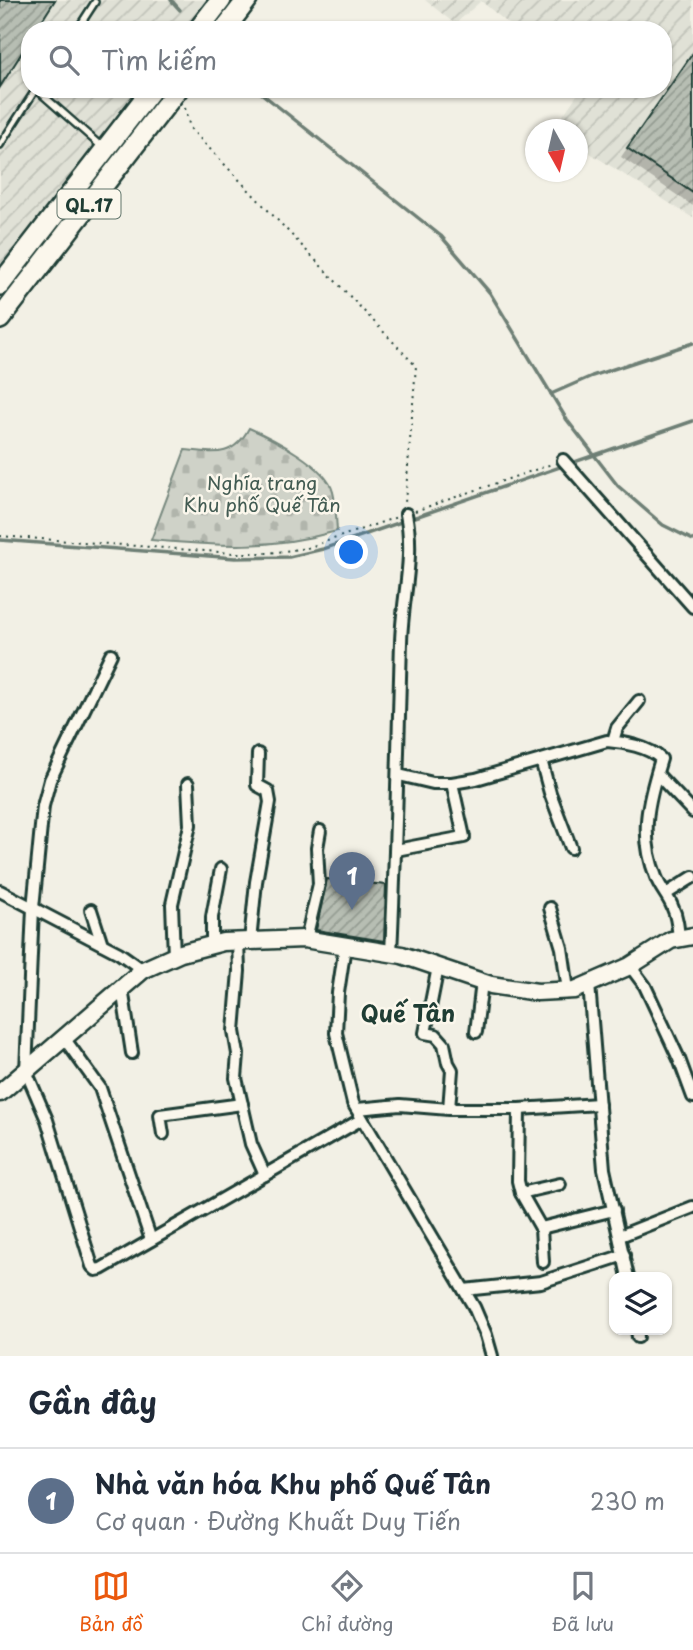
<!DOCTYPE html>
<html lang="vi">
<meta charset="utf-8">
<style>
:root{--surface:#fff;--page:#f6f6f7;--text:#1f2937;--muted:#747a83;--line:#e0e1e3;--accent:#ea580c}
body{margin:0;font-family:"Playpen Sans",sans-serif;background:var(--page);color:var(--text)}
.controls{position:absolute;right:21px;bottom:21px;display:grid;overflow:hidden;border-radius:14px;box-shadow:0 2px 5px #0004}
.controls button{width:63px;height:63px;display:grid;place-items:center;padding:0;border:0;border-bottom:2px solid var(--line);background:var(--surface);color:var(--text);font:35px sans-serif}
.compass{position:absolute;left:525px;top:119px;width:63px;height:63px;border-radius:50%;background:var(--surface);box-shadow:0 2px 5px #0004;rotate:172deg}
.you{position:absolute;left:352px;top:553px;width:24px;height:24px;margin:-18px;border:5px solid #fff;border-radius:50%;background:#1a73e8;box-shadow:0 0 0 10px #1a73e833}
.badge{display:grid;place-items:center;width:46px;height:46px;border-radius:50%;background:var(--accent);color:#fff;font-size:23px;font-weight:700}
.pin{position:absolute;translate:-50% -58px;filter:drop-shadow(0 2px 4px #0008)}
.pin::after{content:'';position:absolute;top:37px;width:24px;height:21px;background:inherit;clip-path:polygon(0 0,100% 0,50% 100%)}
.list{margin:0;padding:0;list-style:none}
h2{display:flex;justify-content:space-between;align-items:center;height:91px;margin:0;padding:0 28px;font-size:30px}
h2 small{font-size:23px;font-weight:400;color:var(--muted)}
.list li{display:grid;grid-template-columns:46px 1fr auto;gap:21px;align-items:center;box-sizing:border-box;height:105px;padding:0 28px;border-top:2px solid var(--line)}
.list b{display:block;font-size:26px;white-space:nowrap}
.list p{margin:0;font-size:23px;white-space:nowrap;color:var(--muted)}
.list em{font-size:23px;font-style:normal;color:var(--muted)}
.icon{flex:none;width:38px;height:38px;fill:none;stroke:currentColor;stroke-width:2;stroke-linecap:round;stroke-linejoin:round}
.map{position:relative;flex:none;width:693px;height:1356px;overflow:hidden}
.search{position:absolute;background:var(--surface);box-shadow:0 2px 5px #0004;left:21px;right:21px;top:21px;height:77px;display:flex;align-items:center;gap:18px;box-sizing:border-box;padding:0 24px;border-radius:28px;color:var(--muted);font-size:26px}
.sheet{height:196px;background:var(--surface)}
nav{display:flex;justify-content:space-around;align-items:center;box-sizing:border-box;height:98px;border-top:2px solid var(--line);background:var(--surface);font-size:19px;color:var(--muted)}
nav a{display:grid;justify-items:center;gap:4px}
nav .on{color:var(--accent)}
.map>svg:first-child{display:block}
</style>
<div class="map">
<svg width="693" height="1356" viewBox="0 0 693 1356">
<defs>
<pattern id="industrial-furrows" width="10" height="10" patternUnits="userSpaceOnUse" patternTransform="scale(1.75)"><rect width="10" height="10" fill="#e0e1d6"/><path d="M-1 1l2-2M0 10L10 0M9 11l2-2" fill="none" stroke="#c0c2b8"/></pattern>
<pattern id="cemetery-stones" width="16" height="16" patternUnits="userSpaceOnUse" patternTransform="scale(1.75)"><rect width="16" height="16" fill="#cfd2c8"/><path d="M2 7V4a2 2 0 0 1 4 0v3zM10 15v-3a2 2 0 0 1 4 0v3z" fill="#b1b5ac"/></pattern>
<pattern id="building-hatch" width="6" height="6" patternUnits="userSpaceOnUse" patternTransform="scale(1.75)"><rect width="6" height="6" fill="#b7beb3"/><path d="M-1 1l2-2M0 6l6-6M5 7l2-2" fill="none" stroke="#949c92"/></pattern>
</defs>
<rect width="100%" height="100%" fill="#f2f0e5"/>
<filter id="ink" filterUnits="userSpaceOnUse"><feTurbulence type="fractalNoise" baseFrequency=".0143" numOctaves="2"/><feDisplacementMap in="SourceGraphic" scale="14" xChannelSelector="R" yChannelSelector="G"/><feConvolveMatrix kernelMatrix="1 2 1 2 8 2 1 2 1" color-interpolation-filters="sRGB"/></filter>
<g filter="url(#ink)">
<g fill="url(#industrial-furrows)">
<polygon points="0,0 213,0 191,30 30,30 30,89 146,89 0,272"/>
<polygon points="425,0 693,0 693,218 582,148 578,140 578,130 570,129 562,117 581,89 663,89 663,30 516,30 481,1 455,24"/>
</g>
<path fill="url(#cemetery-stones)" stroke="#77887e" stroke-width="2" d="M 249,428 C 272,438 327,466 333,492 C 336,504 336,518 337,531 C 269,550 220,546 151,540 L 185,450 C 215,453 233,458 249,428 Z"/>
<g fill="#0003">
<polygon points="693,52 693,206 621,157"/>
<polygon points="327,881 382,941 374,949 309,938 319,890"/>
</g>
<g fill="none" stroke-linecap="round" stroke-linejoin="round">
<g stroke="#6e7f75" stroke-width="3.5">
<polyline points="171,0 180,10"/>
<polyline points="256,89 441,236 490,293 567,420 618,486 663,525 693,540"/>
<polyline points="551,394 592,376 693,343"/>
<polyline points="0,540 235,558 289,557 323,549 693,421"/>
</g>
</g>
<g fill="url(#building-hatch)" stroke="#1f3d34" stroke-width="2">
<polygon points="0,0 55,0 36,30 30,30 30,40 0,87"/>
<polygon points="693,53 693,193 627,148"/>
<polygon points="327,879 386,885 384,941 316,930"/>
</g>
<g fill="none" stroke-linecap="round" stroke-linejoin="round">
<g stroke="#1f3d34" stroke-width="10">
<g id="service">
<polyline points="77,30 95,2"/>
<polyline points="36,89 103,148"/>
<polyline points="0,145 36,89"/>
</g>
</g>
<g stroke="#1f3d34" stroke-width="16">
<g id="minor">
<polyline points="563,460 693,607"/>
<polyline points="111,654 50,780 43,806 33,908 26,1071 47,1120 92,1266 96,1270 101,1269 362,1119"/>
<polyline points="613,741 617,728 639,701"/>
<polyline points="541,760 550,793 571,848"/>
<polyline points="657,774 693,812"/>
<path d="M 399,775 L 433,783 L 452,783 L 476,779 L 607,741 C 623,742 650,747 661,759 C 648,801 639,835 656,877 C 660,888 668,896 672,906 C 677,916 678,927 679,938"/>
<polyline points="396,850 464,837 452,783"/>
<polyline points="0,891 119,953 143,970"/>
<polyline points="666,894 693,877"/>
<polyline points="550,908 562,948 568,990"/>
<polyline points="91,910 102,944"/>
<polyline points="306,939 319,884 317,848 320,831"/>
<polyline points="238,941 239,971 234,1031 238,1054 236,1078 251,1144 265,1175"/>
<polyline points="250,941 256,882 270,802 268,791 257,785 258,754"/>
<polyline points="212,945 212,917 221,869"/>
<polyline points="345,946 338,993 336,1033 353,1103 474,1307 486,1335 492,1356"/>
<path d="M 391,953 C 396,850 398,746 401,642 C 402,599 415,557 406,514"/>
<polyline points="174,956 172,904 190,825 188,784"/>
<polyline points="630,966 645,986 679,1059 693,1097"/>
<polyline points="438,967 425,1033 436,1035 444,1044 448,1063 452,1070 449,1109"/>
<polyline points="589,984 604,1169 628,1277"/>
<polyline points="122,988 132,1053"/>
<polyline points="476,1032 482,982"/>
<polyline points="64,1038 100,1088 151,1240"/>
<polyline points="357,1109 400,1105 449,1109 519,1109 599,1104"/>
<polyline points="519,1109 518,1181 521,1193 541,1228 543,1262"/>
<polyline points="163,1134 160,1115 242,1104"/>
<polyline points="521,1193 560,1184"/>
<polyline points="541,1228 614,1210"/>
<polyline points="620,1236 693,1207"/>
<polyline points="464,1290 541,1282 624,1255"/>
<polyline points="637,1330 638,1337"/>
</g>
</g>
<g stroke="#1f3d34" stroke-width="21">
<polyline id="secondary" points="0,1093 143,970 181,953 223,942 304,939 402,955 491,985 537,992 575,990 630,966 671,940 693,936"/>
</g>
<g stroke="#1f3d34" stroke-width="24">
<g id="trunk">
<polyline points="198,30 221,0"/>
<polyline points="224,30 247,0"/>
<polyline points="0,285 152,89"/>
<polyline points="0,319 178,89"/>
</g>
</g>
<g stroke="#1f3d34" stroke-width="2" stroke-dasharray="2 5" stroke-linecap="butt">
<polyline points="185,108 190,128 416,366 405,503"/>
<polyline points="415,511 552,464"/>
<polyline points="0,536 233,553 269,553 307,548 397,517"/>
</g>
<use href="#service" stroke="#fbf7ec" stroke-width="5"/>
<use href="#minor" stroke="#fbf7ec" stroke-width="10"/>
<use href="#secondary" stroke="#fbf7ec" stroke-width="16"/>
<use href="#trunk" stroke="#fbf7ec" stroke-width="19"/>
</g>
</g>
<g text-anchor="middle" dominant-baseline="central" stroke-width="5" stroke-linejoin="round" paint-order="stroke">
<rect fill="#fbf7ec" stroke="#61756b" stroke-width="2" x="57.5" y="189.5" width="63" height="29" rx="5"/>
<g font-size="18" font-weight="bold" fill="#1f3d34">
<text x="89" y="204">QL.17</text>
</g>
<g font-size="19" fill="#425b52" stroke="#fbf7ec">
<text x="262" y="482">Nghĩa trang<tspan x="262" dy="22">Khu phố Quế Tân</tspan></text>
</g>
<g font-size="23" font-weight="bold" fill="#1f3d34" stroke="#fbf7ec">
<text x="408" y="1012">Quế Tân</text>
</g>
</g>
</svg>
<div class="controls">
<button><svg class="icon" aria-label="layers" viewBox="0 0 24 24"><path d="M12 4l9 5-9 5-9-5zM3 14l9 5 9-5"/></svg></button>
</div>
<svg class="compass" viewBox="-18 -18 36 36"><path d="M0-13l5 13h-10z" fill="#e53935"/><path d="M0 13l5-13h-10z" fill="#747a83"/></svg>
<div class="you"></div>
<div class="pin badge" style="left:352px;top:910px;background:#5c6f8a">1</div>
<div class="search"><svg class="icon" aria-label="search" viewBox="0 0 24 24"><circle cx="10" cy="10" r="6"/><path d="M15 15l6 6"/></svg>Tìm kiếm</div>
</div>
<section class="sheet">
<h2>Gần đây<small></small></h2>
<ul class="list">
<li><span class="badge" style="background:#5c6f8a">1</span><div><b>Nhà văn hóa Khu phố Quế Tân</b><p>Cơ quan · Đường Khuất Duy Tiến</p></div><em>230 m</em></li>
</ul>
</section>
<nav>
<a class="on"><svg class="icon" aria-label="map" viewBox="0 0 24 24"><path d="M3 6l6-2 6 2 6-2v14l-6 2-6-2-6 2zM9 4v14M15 6v14"/></svg>Bản đồ</a>
<a><svg class="icon" aria-label="directions" viewBox="0 0 24 24"><path d="M12 3l9 9-9 9-9-9zM9 14v-3h6M13 9l2 2-2 2"/></svg>Chỉ đường</a>
<a><svg class="icon" aria-label="saved" viewBox="0 0 24 24"><path d="M7 4h10v16l-5-4-5 4z"/></svg>Đã lưu</a>
</nav>
